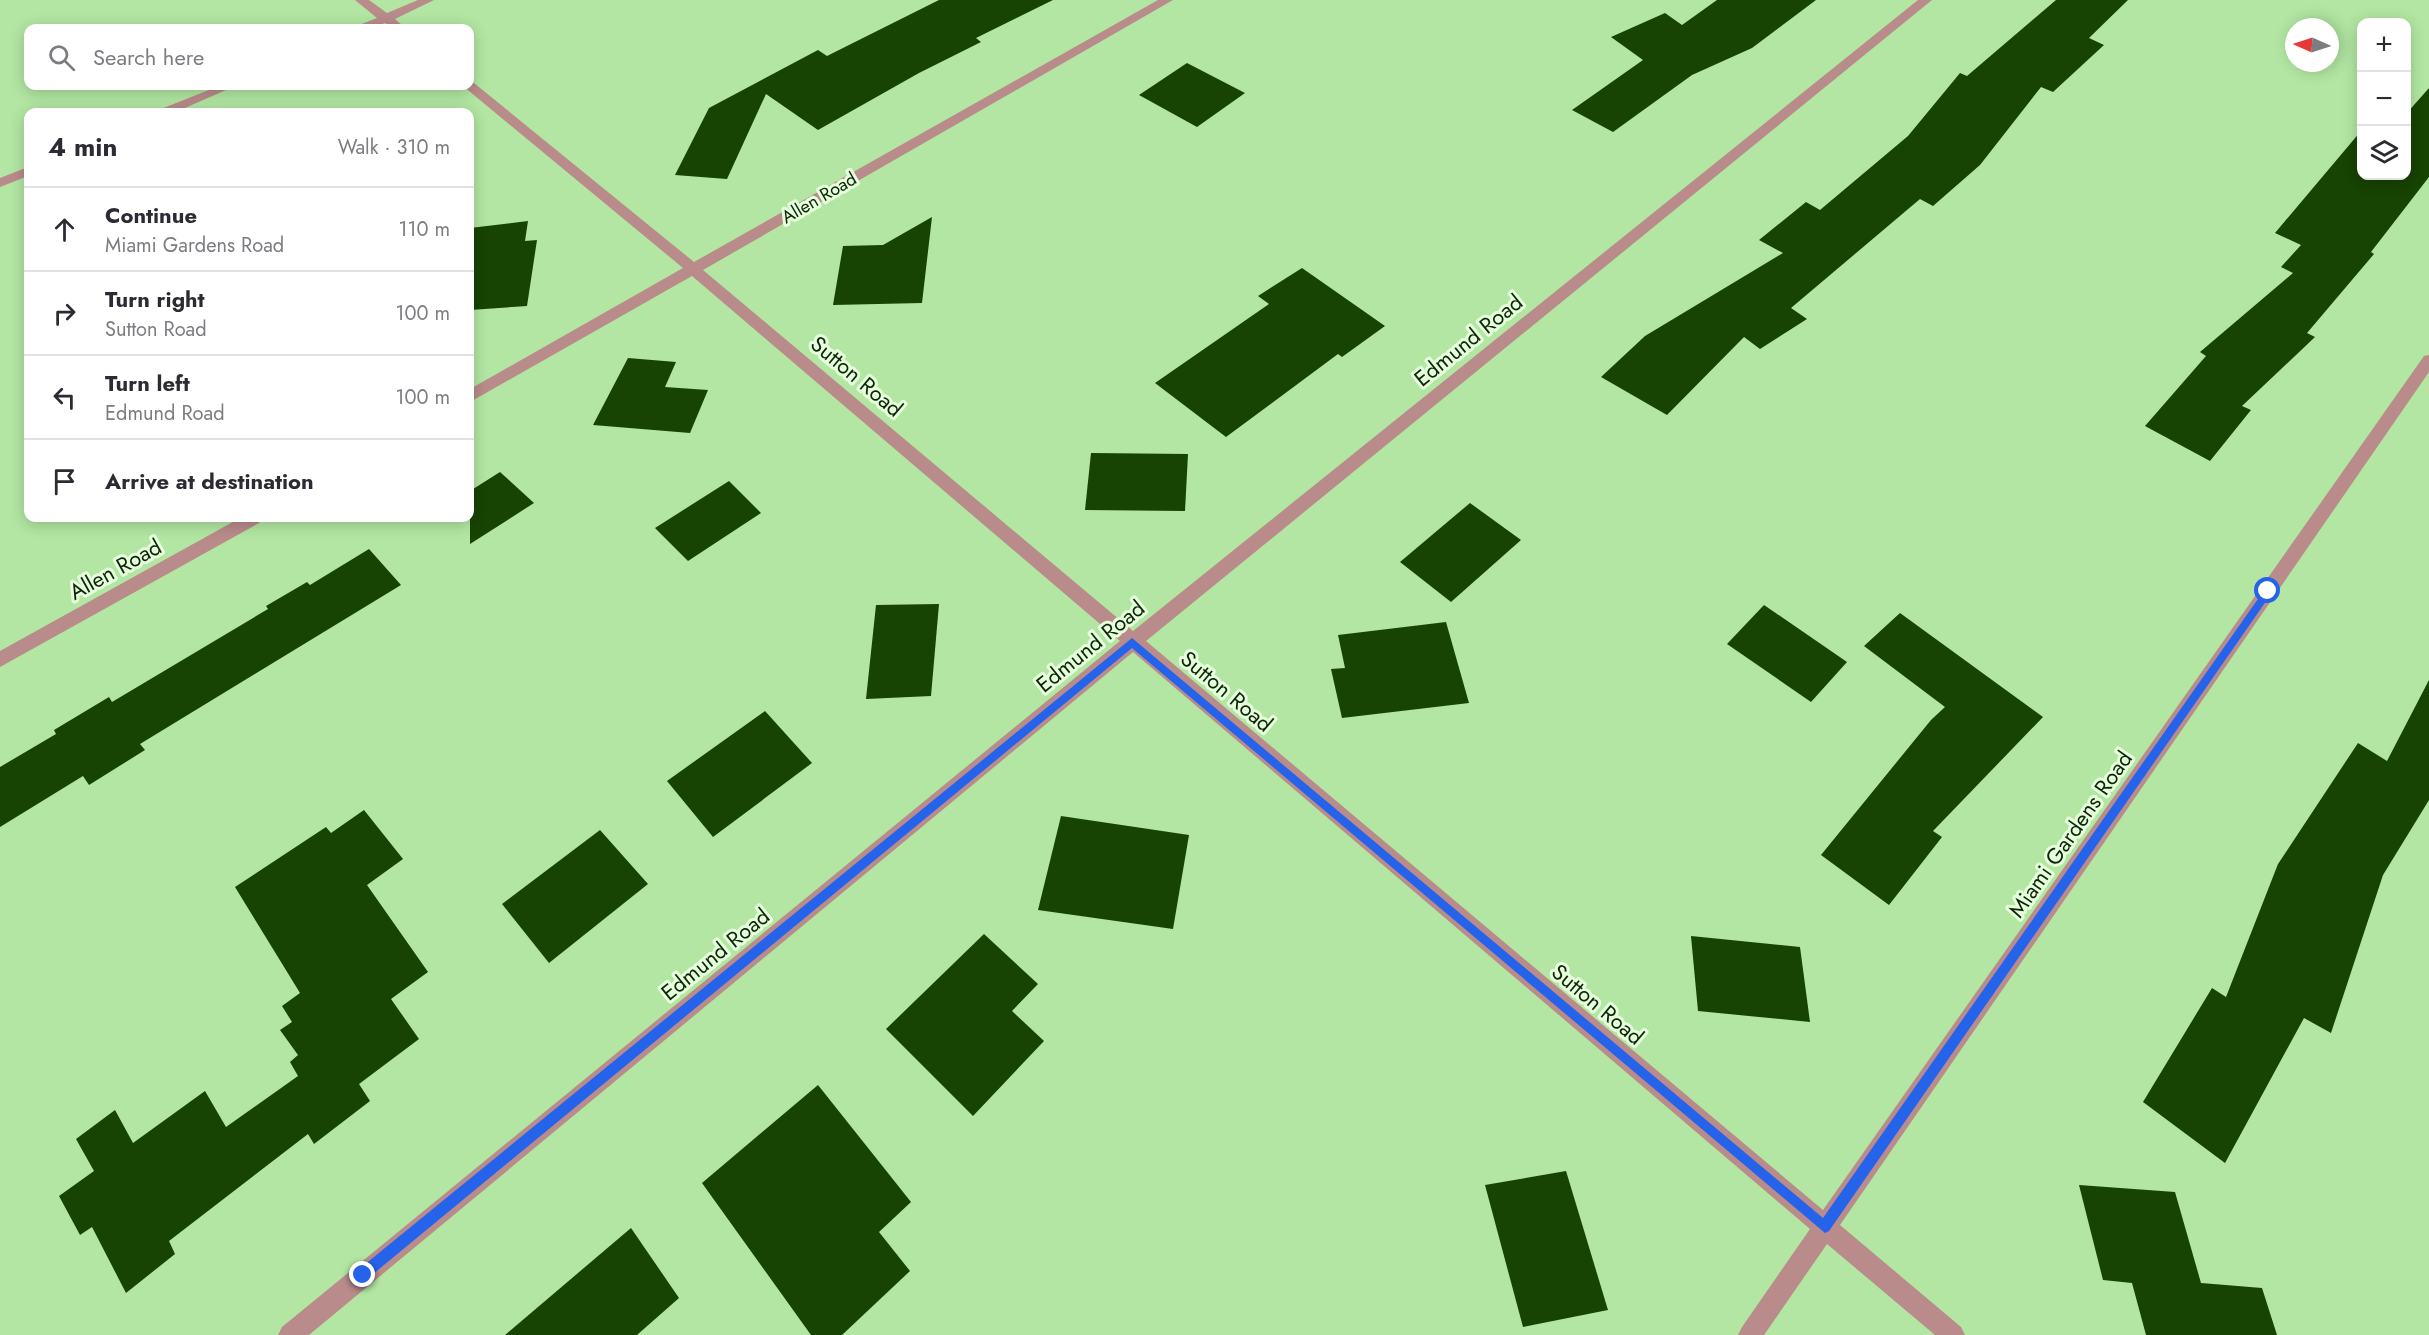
<!DOCTYPE html>
<meta charset="utf-8">
<style>
:root{--surface:#fff;--page:#f2f2f3;--text:#2b2b33;--muted:#7c7c81;--line:#e1e1e2}
body{margin:0;font-family:Jost,sans-serif;background:var(--page);color:var(--text)}
.controls{position:absolute;right:18px;top:18px;display:grid;overflow:hidden;border-radius:12px;box-shadow:0 3px 15px #0003}
.controls button{width:54px;height:54px;display:grid;place-items:center;padding:0;border:0;border-bottom:2px solid var(--line);background:var(--surface);color:var(--text);font:30px sans-serif}
.compass{position:absolute;left:2285px;top:18px;width:54px;height:54px;border-radius:50%;background:var(--surface);box-shadow:0 3px 15px #0003;rotate:273deg}
.stop{position:absolute;width:18px;height:18px;margin:-14px;border:4px solid #2563eb;border-radius:50%;background:#fff}
.stop.end{background:#2563eb;border-color:#fff;box-shadow:0 2px 6px #0008}
.list{margin:0;padding:0;list-style:none}
h2{display:flex;justify-content:space-between;align-items:center;height:78px;margin:0;padding:0 24px;font-size:26px}
h2 small{font-size:20px;font-weight:400;color:var(--muted)}
.list li{display:grid;grid-template-columns:39px 1fr auto;gap:18px;align-items:center;box-sizing:border-box;height:84px;padding:0 24px;border-top:2px solid var(--line)}
.list b{display:block;font-size:22px;white-space:nowrap}
.list p{margin:0;font-size:20px;white-space:nowrap;color:var(--muted)}
.list em{font-size:20px;font-style:normal;color:var(--muted)}
.icon{flex:none;width:33px;height:33px;fill:none;stroke:currentColor;stroke-width:2;stroke-linecap:round;stroke-linejoin:round}
.map{position:relative;flex:none;width:2429px;height:1335px;overflow:hidden}
.search{position:absolute;background:var(--surface);box-shadow:0 3px 15px #0003;left:24px;top:24px;width:450px;height:66px;display:flex;align-items:center;gap:15px;box-sizing:border-box;padding:0 21px;border-radius:12px;color:var(--muted);font-size:22px}
.panel{position:absolute;background:var(--surface);box-shadow:0 3px 15px #0003;left:24px;top:108px;width:450px;height:414px;border-radius:12px}
.map>svg:first-child{display:block}
</style>
<div class="map">
<svg width="2429" height="1335" viewBox="0 0 2429 1335">
<rect width="100%" height="100%" fill="#b2e6a2"/>
<g fill="#174303">
<polygon points="939,0 1053,0 976,38 981,42 919,73 818,130 766,94 727,179 675,175 709,108 818,50 827,56"/>
<polygon points="1717,0 1816,0 1752,48 1692,75 1613,132 1572,110 1643,60 1611,37 1665,13 1682,25"/>
<polygon points="2056,0 2128,0 2089,38 2104,45 2053,92 2041,87 1980,165 1933,206 1920,199 1791,308 1807,319 1760,349 1744,337 1667,415 1601,377 1645,336 1783,253 1759,240 1806,202 1820,210 1908,136 1960,73 1967,76"/>
<polygon points="1187,63 1245,93 1197,127 1139,95"/>
<polygon points="2429,88 2429,177 2371,252 2374,254 2307,333 2315,337 2242,406 2251,410 2210,461 2145,426 2206,356 2200,352 2293,273 2281,267 2301,245 2275,233 2361,131 2361,176 2406,176 2406,114"/>
<polygon points="932,217 922,303 833,305 843,246 883,245"/>
<polygon points="528,221 525,241 537,240 527,306 470,310 470,228"/>
<polygon points="1302,268 1385,326 1342,357 1338,354 1226,437 1155,383 1269,304 1258,296"/>
<polygon points="628,358 676,362 665,387 708,390 690,433 593,425"/>
<polygon points="1091,453 1188,454 1185,511 1085,510"/>
<polygon points="500,472 534,503 470,544 470,491"/>
<polygon points="729,481 761,513 688,561 655,528"/>
<polygon points="1470,503 1521,540 1451,602 1400,562"/>
<polygon points="369,549 401,585 140,744 145,750 89,785 83,776 0,827 0,767 56,734 54,730 109,697 112,702 268,609 266,606 307,582 310,585"/>
<polygon points="939,604 931,696 866,699 876,605"/>
<polygon points="1764,605 1847,662 1811,702 1727,644"/>
<polygon points="1900,613 2043,717 1933,831 1942,837 1889,905 1821,855 1931,720 1945,707 1864,646"/>
<polygon points="1446,622 1469,703 1342,718 1331,669 1345,668 1338,635"/>
<polygon points="2429,680 2429,800 2383,875 2331,1033 2304,1018 2225,1163 2143,1102 2212,988 2226,997 2278,864 2358,743 2387,761"/>
<polygon points="765,711 812,763 713,837 667,781"/>
<polygon points="364,810 403,859 367,885 428,972 391,999 419,1039 359,1084 370,1101 314,1144 308,1134 169,1241 175,1254 126,1293 92,1227 80,1235 59,1196 94,1171 76,1139 115,1110 133,1143 205,1091 226,1127 298,1076 290,1062 298,1055 280,1030 292,1022 282,1006 300,993 235,887 326,827 331,833"/>
<polygon points="1061,816 1189,835 1173,929 1038,910"/>
<polygon points="600,830 648,884 549,963 502,904"/>
<polygon points="984,934 1038,984 1012,1011 1044,1041 973,1116 886,1029"/>
<polygon points="1691,936 1800,947 1810,1022 1698,1011"/>
<polygon points="818,1085 911,1202 879,1232 910,1271 842,1335 811,1335 702,1183"/>
<polygon points="1566,1171 1608,1310 1523,1327 1485,1185"/>
<polygon points="2079,1185 2175,1192 2201,1283 2262,1288 2277,1335 2146,1335 2132,1283 2103,1280"/>
<polygon points="631,1228 679,1298 637,1335 505,1335"/>
</g>
<g fill="none" stroke-linecap="round" stroke-linejoin="round">
<g fill="#ba8b8b" fill-rule="evenodd">
<polygon points="355,0 369,0 387,13 418,0 434,0 395,19 405,28 392,28 385,23 372,28 357,28 359,25 377,18"/>
<polygon points="1158,0 1173,0 703,270 1133,631 1918,0 1932,0 1146,641 1823,1210 2424,356 2429,355 2429,372 1840,1225 1961,1327 1965,1335 1935,1335 1827,1244 1764,1335 1738,1335 1742,1327 1810,1229 1133,652 309,1335 278,1335 282,1327 1120,641 692,276 470,402 470,389 683,268 463,86 470,86 470,82 474,83 694,262"/>
<polygon points="219,86 235,86 176,112 159,112 161,109"/>
<polygon points="28,167 28,176 0,187 0,178"/>
<polygon points="240,518 261,518 259,523 0,667 0,651"/>
</g>
</g>
<polygon fill="#2563eb" points="2268,588 2271,589 2271,594 1829,1231 1825,1233 1132,648 367,1279 363,1281 358,1279 357,1275 358,1270 1132,638 1823,1218 2265,589"/>
<g text-anchor="middle" dominant-baseline="central" stroke-width="6" stroke-linejoin="round" paint-order="stroke">
<g font-size="18" fill="#102409" stroke="#e5ffdc">
<text transform="translate(819 198) rotate(-30)">Allen Road</text>
</g>
<g font-size="22" fill="#102409" stroke="#e5ffdc">
<text transform="translate(1468 340) rotate(-39)">Edmund Road</text>
<text transform="translate(857 376) rotate(40)">Sutton Road</text>
<text transform="translate(115 569) rotate(-29)">Allen Road</text>
<text transform="translate(1090 646) rotate(-39)">Edmund Road</text>
<text transform="translate(1227 691) rotate(40)">Sutton Road</text>
<text transform="translate(2070 834) rotate(-55)">Miami Gardens Road</text>
<text transform="translate(715 954) rotate(-39)">Edmund Road</text>
<text transform="translate(1598 1004) rotate(40)">Sutton Road</text>
</g>
</g>
</svg>
<div class="controls">
<button>+</button>
<button>−</button>
<button><svg class="icon" aria-label="layers" viewBox="0 0 24 24"><path d="M12 4l9 5-9 5-9-5zM3 14l9 5 9-5"/></svg></button>
</div>
<svg class="compass" viewBox="-18 -18 36 36"><path d="M0-13l5 13h-10z" fill="#e53935"/><path d="M0 13l5-13h-10z" fill="#7c7c81"/></svg>
<div class="stop" style="left:2268px;top:591px"></div>
<div class="stop end" style="left:363px;top:1275px"></div>
<div class="search"><svg class="icon" aria-label="search" viewBox="0 0 24 24"><circle cx="10" cy="10" r="6"/><path d="M15 15l6 6"/></svg>Search here</div>
<section class="panel">
<h2>4 min<small>Walk · 310 m</small></h2>
<ul class="list">
<li><svg class="icon" aria-label="ahead" viewBox="0 0 24 24"><path d="M12 20V5M6 11l6-6 6 6"/></svg><div><b>Continue</b><p>Miami Gardens Road</p></div><em>110 m</em></li>
<li><svg class="icon" aria-label="right" viewBox="0 0 24 24"><path d="M7 20v-9h11M14 6l5 5-5 5"/></svg><div><b>Turn right</b><p>Sutton Road</p></div><em>100 m</em></li>
<li><svg class="icon" aria-label="left" viewBox="0 0 24 24"><path d="M17 20v-9H6M10 6l-5 5 5 5"/></svg><div><b>Turn left</b><p>Edmund Road</p></div><em>100 m</em></li>
<li><svg class="icon" aria-label="arrive" viewBox="0 0 24 24"><path d="M6 21V4h12l-3 4 3 4H6"/></svg><div><b>Arrive at destination</b></div></li>
</ul>
</section>
</div>
